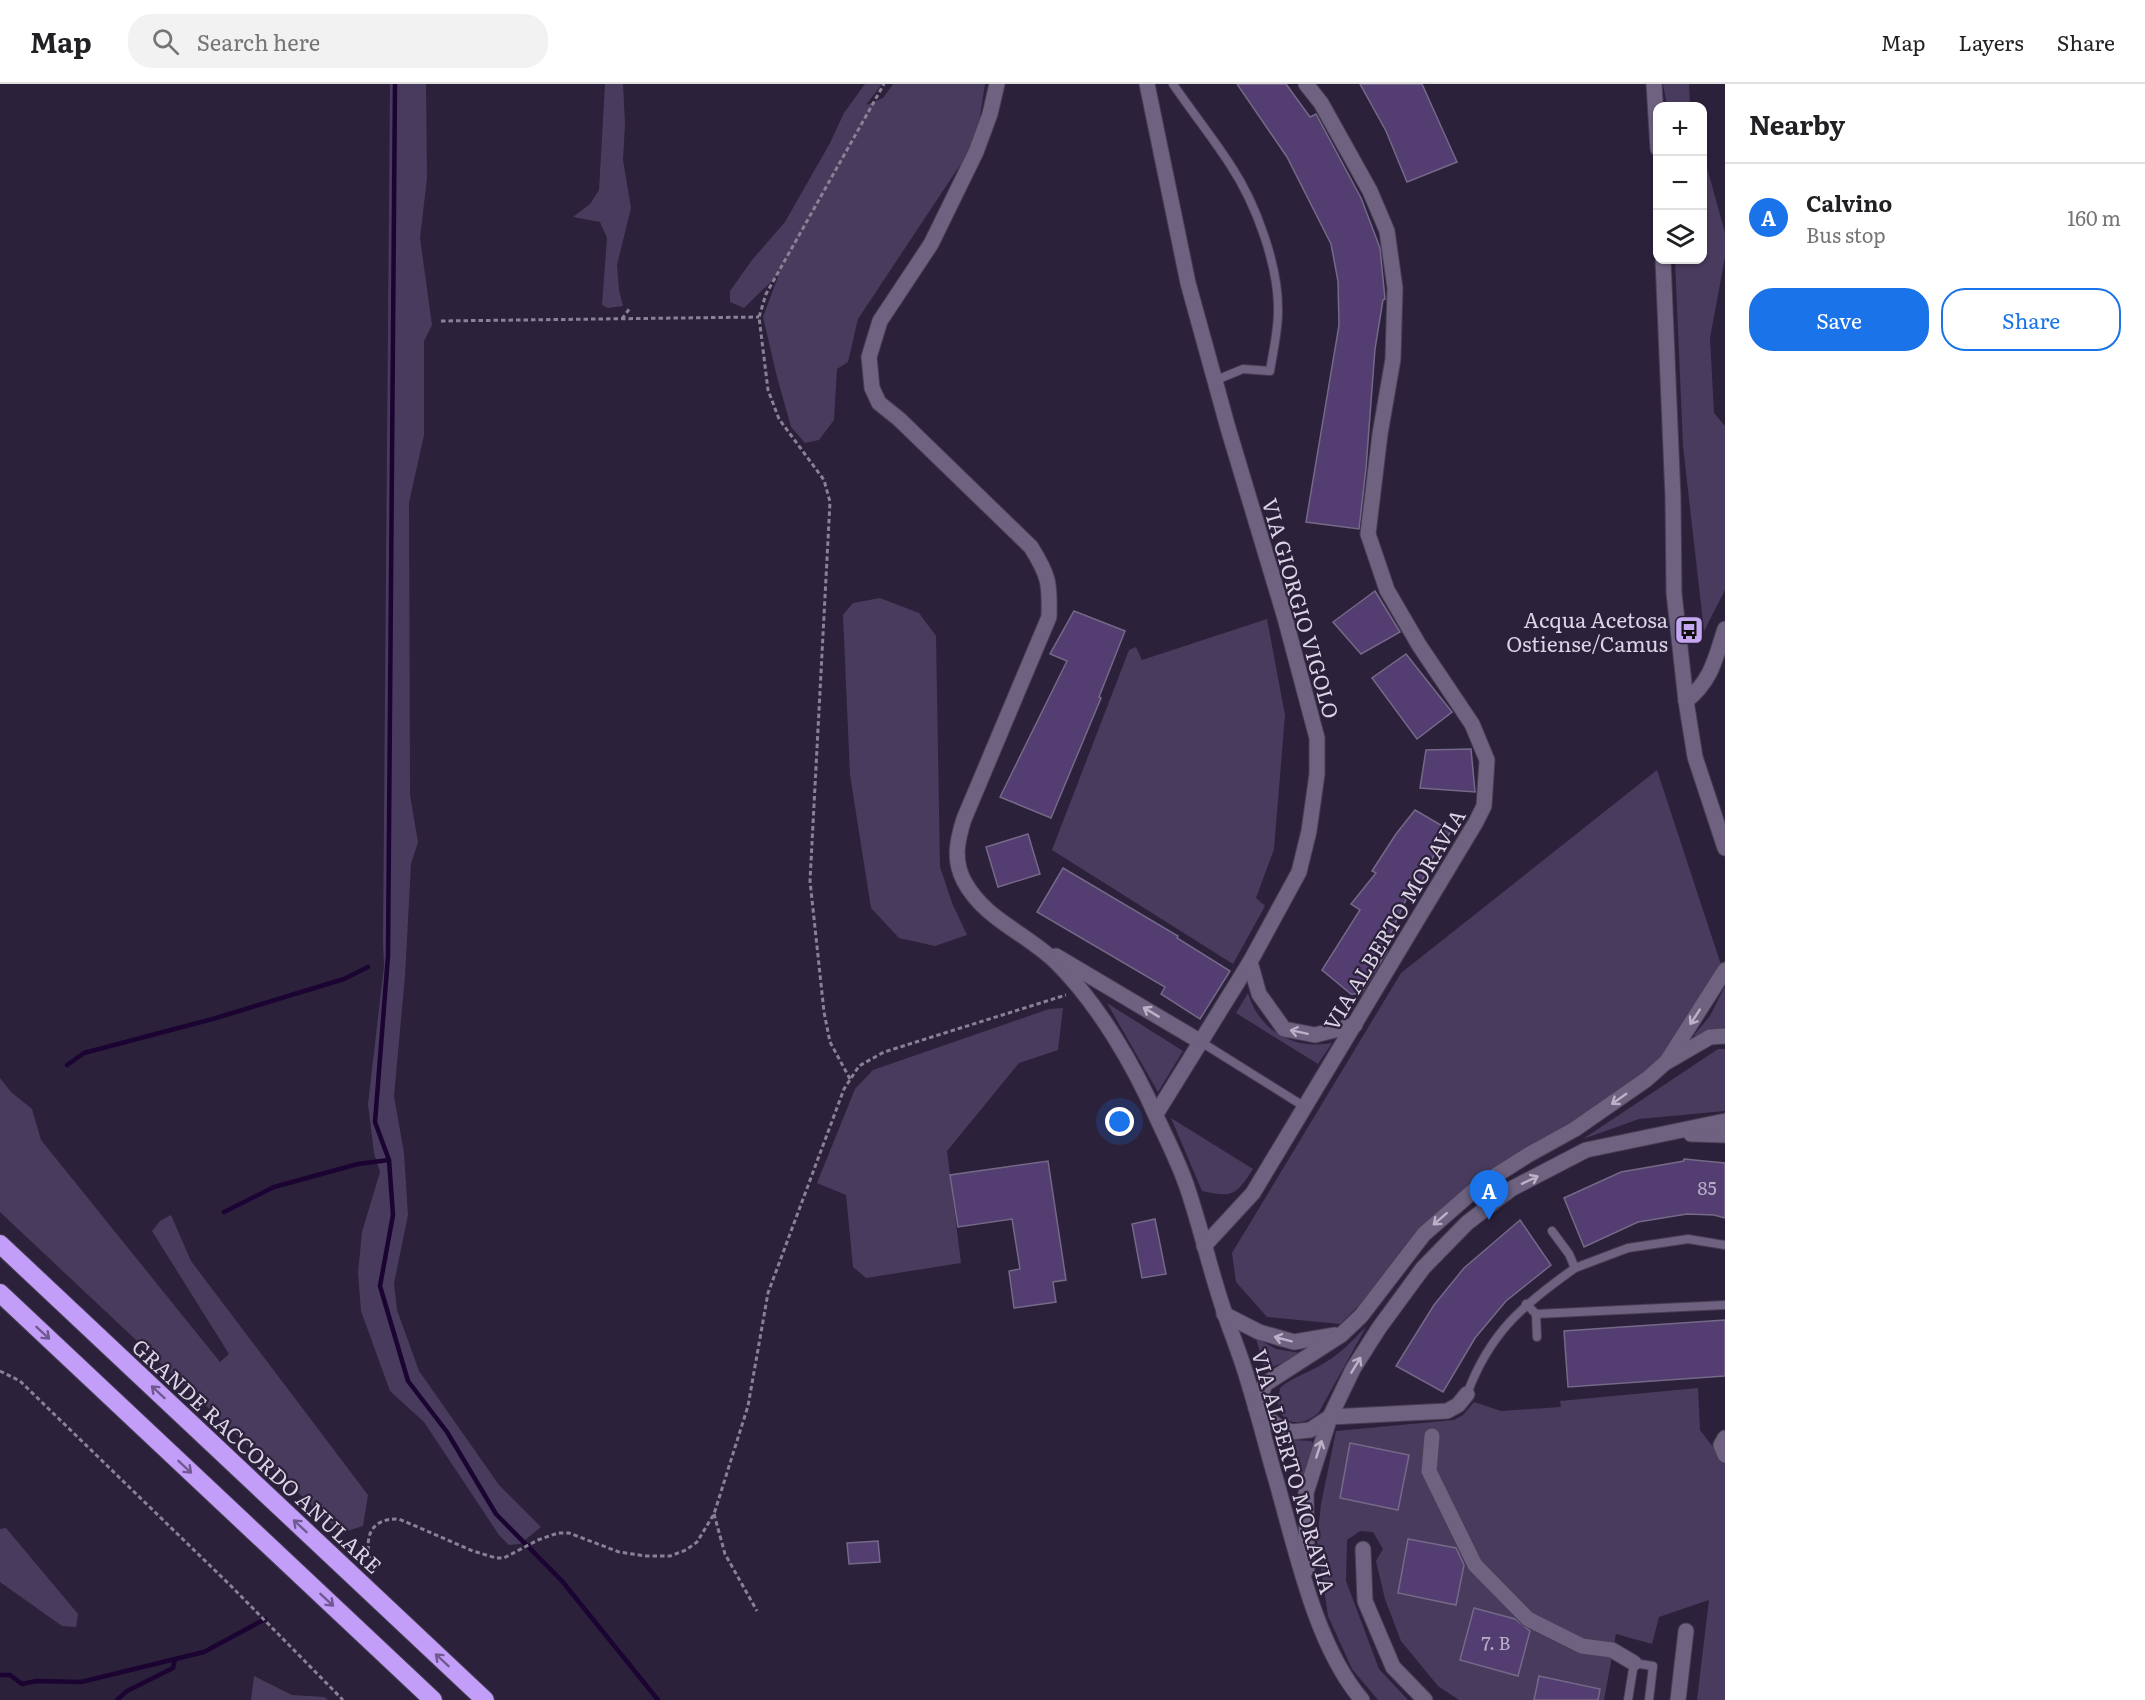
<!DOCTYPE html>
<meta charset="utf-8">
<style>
:root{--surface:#fff;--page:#f2f2f2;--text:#202124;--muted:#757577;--line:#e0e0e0;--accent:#1a73e8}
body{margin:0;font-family:Literata,serif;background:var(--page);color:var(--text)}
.controls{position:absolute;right:18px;top:18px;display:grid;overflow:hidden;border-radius:12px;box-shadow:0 2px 4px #0004}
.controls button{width:54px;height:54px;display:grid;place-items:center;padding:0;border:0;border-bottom:2px solid var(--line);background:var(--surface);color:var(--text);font:30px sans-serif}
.you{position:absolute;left:1120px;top:1038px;width:21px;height:21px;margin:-15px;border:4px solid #fff;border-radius:50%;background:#1a73e8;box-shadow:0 0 0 9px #1a73e833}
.badge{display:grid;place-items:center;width:39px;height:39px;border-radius:50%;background:var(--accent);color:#fff;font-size:20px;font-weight:700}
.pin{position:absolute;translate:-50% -50px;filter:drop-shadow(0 2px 3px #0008)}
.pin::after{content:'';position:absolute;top:32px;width:21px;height:18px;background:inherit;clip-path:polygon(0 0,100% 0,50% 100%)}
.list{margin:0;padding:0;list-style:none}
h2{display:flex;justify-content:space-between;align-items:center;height:78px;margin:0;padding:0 24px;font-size:26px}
h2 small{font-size:20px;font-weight:400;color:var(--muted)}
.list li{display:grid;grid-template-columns:39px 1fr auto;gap:18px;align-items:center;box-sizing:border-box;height:108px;padding:0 24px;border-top:2px solid var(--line)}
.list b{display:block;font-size:22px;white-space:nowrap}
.list p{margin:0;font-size:20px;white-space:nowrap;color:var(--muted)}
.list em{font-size:20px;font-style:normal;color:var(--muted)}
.actions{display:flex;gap:12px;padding:18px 24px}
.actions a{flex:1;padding:14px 0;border:2px solid var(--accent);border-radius:24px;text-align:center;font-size:21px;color:var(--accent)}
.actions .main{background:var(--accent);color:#fff}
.icon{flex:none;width:33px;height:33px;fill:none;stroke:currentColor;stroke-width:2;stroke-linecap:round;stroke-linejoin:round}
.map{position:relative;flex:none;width:1725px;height:1616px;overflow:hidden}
header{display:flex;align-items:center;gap:36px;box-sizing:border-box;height:84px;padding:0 30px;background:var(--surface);border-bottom:2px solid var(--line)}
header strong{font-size:28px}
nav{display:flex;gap:33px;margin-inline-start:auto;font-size:21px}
.search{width:420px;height:54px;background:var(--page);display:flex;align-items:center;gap:15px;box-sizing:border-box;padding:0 21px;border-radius:24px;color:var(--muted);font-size:22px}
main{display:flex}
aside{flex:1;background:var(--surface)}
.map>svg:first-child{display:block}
</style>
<header>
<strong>Map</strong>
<div class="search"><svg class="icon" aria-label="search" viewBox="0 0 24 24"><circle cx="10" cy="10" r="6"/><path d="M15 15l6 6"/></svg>Search here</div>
<nav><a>Map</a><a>Layers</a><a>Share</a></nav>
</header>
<main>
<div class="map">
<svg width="1725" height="1616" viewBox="0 0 1725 1616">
<rect width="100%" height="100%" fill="#2b213b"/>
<g fill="#493b5d">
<polygon points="390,0 426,0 427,94 420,154 432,241 424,257 424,351 409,419 410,711 418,758 411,780 405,892 394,1012 404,1069 408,1131 394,1199 397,1226 419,1287 499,1401 541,1443 520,1460 509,1461 499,1451 424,1338 390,1307 361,1227 358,1189 362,1148 380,1088 374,1069 368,1020 384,882 383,858"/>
<polygon points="605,0 623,0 625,40 623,76 631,124 617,181 619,206 623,222 608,224 602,221 607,154 600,138 573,133 590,120 599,106"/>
<polygon points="865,0 882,0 866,21 883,14 893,0 985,0 976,57 858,235 848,278 837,285 834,336 819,356 805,359 791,343 776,289 763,233 779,190 744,224 730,218 730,207 752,176 785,138 830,59 844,29"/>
<polygon points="1663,0 1689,0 1690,22 1667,22"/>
<polygon points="1703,69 1725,149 1725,173 1710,254 1714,329 1725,342 1725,506 1704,547 1683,362 1675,176 1702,176"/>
<polygon points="880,514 919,529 936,552 940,783 952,819 967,851 935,862 899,854 871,824 850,691 843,531 853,519"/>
<polygon points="1267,535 1285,631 1274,765 1256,814 1265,822 1233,880 1052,766 1129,566 1136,563 1142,576"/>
<polygon points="1657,686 1724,890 1647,995 1479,1102 1340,1240 1267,1233 1236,1198 1232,1169 1401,889"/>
<polygon points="1724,904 1725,904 1725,943 1698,954 1694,951 1710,932"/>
<path d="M 1248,909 C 1259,947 1294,966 1332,959 L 1318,980 L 1236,929 Z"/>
<polygon points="1107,919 1183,967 1158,1008"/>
<polygon points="1063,924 1058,966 1019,979 947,1067 961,1179 866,1194 853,1183 846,1111 817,1099 855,1005 873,986 1049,925"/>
<polygon points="1718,965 1725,965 1725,1027 1639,1035 1583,1055"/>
<polygon points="0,994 11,1008 32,1025 41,1056 220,1278 229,1270 152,1147 160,1137 171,1131 191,1177 368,1411 363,1442 341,1449 0,1128"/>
<path d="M 1171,1034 L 1253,1085 C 1236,1111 1233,1114 1202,1107 Z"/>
<path d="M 1366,1243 L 1319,1328 C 1309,1339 1289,1344 1280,1328 C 1276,1321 1279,1311 1280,1304 C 1294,1292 1311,1288 1326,1278 C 1341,1269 1354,1255 1366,1243 Z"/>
<polygon points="1256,1254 1276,1265 1300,1269 1295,1274 1265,1286"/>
<polygon points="1698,1304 1700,1346 1725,1379 1725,1616 1697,1616 1709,1516 1659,1533 1652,1560 1616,1550 1604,1616 1459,1616 1438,1602 1401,1557 1385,1515 1376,1477 1383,1465 1373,1448 1360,1447 1347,1456 1346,1497 1379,1585 1408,1616 1378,1616 1352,1585 1328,1532 1317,1458 1321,1420 1336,1347 1454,1336 1463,1331 1474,1318 1501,1327 1561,1323 1560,1317"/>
<polygon points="1293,1356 1311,1357 1313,1359 1305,1392 1301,1394 1298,1391 1289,1361"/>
<polygon points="6,1444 78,1530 76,1543 62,1542 0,1498 0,1445"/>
<polygon points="254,1592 292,1611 324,1613 328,1616 251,1616"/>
</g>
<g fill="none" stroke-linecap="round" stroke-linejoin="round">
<g stroke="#1b0332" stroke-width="4.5">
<polyline points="395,0 388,872 375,1038 389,1076 393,1131 380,1202 408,1297 447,1348 496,1430 562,1497 658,1616"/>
<polyline points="67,981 84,969 216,934 344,895 368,883"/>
<polyline points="224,1128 274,1103 358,1080 389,1076"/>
<polyline points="0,1591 10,1591 22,1600 36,1597 81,1598 204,1568 265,1535"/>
<polyline points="117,1616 127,1607 173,1584 175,1575"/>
</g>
</g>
<g fill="#533d71" stroke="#746987" stroke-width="1.5">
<polygon points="1237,0 1286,0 1310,33 1316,30 1361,114 1380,164 1385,215 1383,216 1375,265 1366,384 1359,445 1306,438 1339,241 1338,197 1331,160 1287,73"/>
<polygon points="1360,0 1422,0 1457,78 1407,98 1386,47"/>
<polygon points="1375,507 1400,548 1361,570 1333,538"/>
<polygon points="1074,527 1125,547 1099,613 1101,614 1051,734 1000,713 1067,577 1050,570"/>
<polygon points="1406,570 1452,628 1417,655 1372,594"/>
<polygon points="1471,665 1475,708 1420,704 1426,666"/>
<polygon points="1415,726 1451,747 1436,772 1434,771 1416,810 1410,807 1384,864 1387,867 1361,910 1351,910 1322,886 1360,826 1351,820 1376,789 1372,787 1396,750"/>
<polygon points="1028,750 1040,790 998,803 986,763"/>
<polygon points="1063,784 1178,852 1177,854 1230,887 1200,935 1161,910 1165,903 1037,828"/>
<polygon points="1684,1075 1725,1079 1725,1134 1714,1131 1687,1130 1638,1138 1584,1163 1564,1114 1621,1088 1684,1077"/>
<polygon points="1048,1077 1066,1196 1053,1198 1056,1218 1014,1224 1009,1187 1020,1185 1012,1135 958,1143 950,1091"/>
<polygon points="1155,1135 1166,1190 1142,1194 1132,1140"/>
<polygon points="1520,1136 1551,1181 1506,1217 1475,1254 1443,1308 1396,1282 1434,1221 1464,1184"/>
<polygon points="1725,1236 1725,1292 1568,1303 1564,1247"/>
<polygon points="1350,1359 1409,1371 1398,1426 1340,1414"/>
<polygon points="1408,1455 1456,1464 1464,1481 1456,1521 1398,1509"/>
<polygon points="878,1457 880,1478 849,1480 847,1459"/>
<polygon points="1474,1524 1515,1535 1530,1547 1518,1592 1460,1576"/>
<polygon points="1539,1592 1600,1605 1598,1616 1534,1616"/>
</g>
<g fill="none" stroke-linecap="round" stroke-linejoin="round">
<g stroke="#473e54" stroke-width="10">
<g id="service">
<path d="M 1173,0 C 1192,28 1213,54 1231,82 C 1256,120 1279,182 1278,228 C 1278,247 1273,268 1270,287 L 1243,285 L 1214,297"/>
<polyline points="1201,958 1305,1023"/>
<polyline points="1575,1184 1628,1164 1688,1155 1725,1161"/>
<polyline points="1526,1220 1536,1230 1725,1221"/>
<polyline points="1536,1230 1537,1253"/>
<path d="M 1467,1310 C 1490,1248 1523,1221 1575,1184 L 1569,1170 L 1552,1147"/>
<polyline points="1628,1616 1634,1579 1653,1582 1649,1616"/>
</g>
</g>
<g stroke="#473e54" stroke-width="17">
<g id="minor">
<path d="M 997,0 L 990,30 L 976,68 L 931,160 L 880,237 L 869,273 L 872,304 L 879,319 L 899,335 L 1031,463 C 1049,492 1050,499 1049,533 L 964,735 C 957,757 953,776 964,797 C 984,835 1028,850 1057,879 C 1098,920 1134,981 1157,1034 C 1167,1056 1179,1079 1187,1103 C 1201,1144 1210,1186 1224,1227 C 1230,1246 1238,1265 1244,1284 C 1255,1318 1264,1354 1274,1389 C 1295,1460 1314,1560 1362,1616"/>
<polyline points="1147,0 1188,199 1228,344 1285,534 1317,654 1317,690 1309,747 1299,788 1250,878 1156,1030"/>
<path d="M 1686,617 C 1712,596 1715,575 1725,545"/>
<polyline points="1056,872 1201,958"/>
<polyline points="1250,878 1259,910 1284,945 1315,951 1355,941"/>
<polyline points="1667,977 1725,886"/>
<polyline points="1691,1050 1725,1051"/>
<polyline points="1204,1162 1253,1109 1476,738 1484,722 1487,676 1472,640 1419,561 1387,506 1368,450 1380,350 1393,275 1395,204 1387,147 1370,107 1321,19 1306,0"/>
<polyline points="1224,1230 1259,1248 1294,1258 1335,1251"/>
<polyline points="1256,1324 1265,1300 1341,1251 1361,1232 1424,1150 1479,1102 1528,1071 1575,1045 1647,995 1665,979 1710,953 1725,952"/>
<polyline points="1256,1324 1276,1341 1291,1348 1310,1346 1330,1333 1447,1327 1458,1321 1467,1310"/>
<polyline points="1432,1352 1429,1387 1475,1481 1528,1535 1582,1562 1612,1566 1634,1579"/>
<polyline points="1725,1354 1721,1361 1725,1371"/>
<polyline points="1363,1465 1365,1517 1393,1583 1425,1616"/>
<polyline points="1307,1485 1306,1409 1330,1333 1353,1285 1379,1244 1423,1184 1467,1139 1511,1105 1586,1066 1725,1037"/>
<polyline points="1678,1616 1686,1547"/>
</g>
</g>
<g stroke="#473e54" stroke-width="17">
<g id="tertiary">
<polyline points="1654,0 1658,65"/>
<polyline points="1663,176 1673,414 1674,509 1686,617 1695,673 1725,764"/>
</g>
</g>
<g stroke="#473e54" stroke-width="20">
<g id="motorway">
<polyline points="0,1160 485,1616"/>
<polyline points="0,1209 433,1616"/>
</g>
</g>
<g stroke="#898196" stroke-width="3" stroke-dasharray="4.5 3" stroke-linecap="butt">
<polyline points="622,235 630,224"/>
<polyline points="441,237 759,233"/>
<polyline points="850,995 830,958 824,928 810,797 830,418 824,396 779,335 768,306 759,233 766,210 884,0"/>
<polyline points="0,1287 20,1297 231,1502 343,1616"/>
<polyline points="714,1430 725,1470 757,1527"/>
<path d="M 370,1474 C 364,1450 373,1434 399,1435 L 473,1467 L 496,1474 L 504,1474 L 538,1456 L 558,1449 L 569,1449 L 619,1468 L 646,1472 L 670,1472 L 686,1466 L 697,1458 L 714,1430 L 748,1322 L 768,1209 L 844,1005 L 859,982 L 884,968 L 1066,911"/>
</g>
<use href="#service" stroke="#6e6280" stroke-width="8"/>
<use href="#minor" stroke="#6e6280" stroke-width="15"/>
<use href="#tertiary" stroke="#6e6280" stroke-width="15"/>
<use href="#motorway" stroke="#c39ef8" stroke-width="18"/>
</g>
<defs><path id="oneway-shaft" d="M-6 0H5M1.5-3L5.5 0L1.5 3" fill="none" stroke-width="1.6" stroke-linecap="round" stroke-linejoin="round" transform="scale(1.5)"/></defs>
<g stroke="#bab2c7">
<use href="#oneway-shaft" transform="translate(1151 928) rotate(-149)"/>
<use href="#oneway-shaft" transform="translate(1695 933) rotate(123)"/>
<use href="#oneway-shaft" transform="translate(1299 948) rotate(-168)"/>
<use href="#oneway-shaft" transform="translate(1619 1015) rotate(145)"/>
<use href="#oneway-shaft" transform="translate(1530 1096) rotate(-25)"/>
<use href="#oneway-shaft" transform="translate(1440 1135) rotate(139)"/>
<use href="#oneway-shaft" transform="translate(1283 1255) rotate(-165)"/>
<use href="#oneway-shaft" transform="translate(1356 1281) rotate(-59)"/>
<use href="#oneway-shaft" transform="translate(1319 1365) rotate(-72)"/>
</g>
<g stroke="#6f5990">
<use href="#oneway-shaft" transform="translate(43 1249) rotate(43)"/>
<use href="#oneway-shaft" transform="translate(158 1308) rotate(-137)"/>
<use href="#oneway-shaft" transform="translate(185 1383) rotate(43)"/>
<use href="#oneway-shaft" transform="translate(300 1442) rotate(-137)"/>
<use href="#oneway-shaft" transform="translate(327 1516) rotate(43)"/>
<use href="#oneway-shaft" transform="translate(442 1576) rotate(-137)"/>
</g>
<defs>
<g id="bus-square" transform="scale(1.5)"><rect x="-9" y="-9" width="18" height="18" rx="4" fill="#c5a7f1" stroke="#2b213b"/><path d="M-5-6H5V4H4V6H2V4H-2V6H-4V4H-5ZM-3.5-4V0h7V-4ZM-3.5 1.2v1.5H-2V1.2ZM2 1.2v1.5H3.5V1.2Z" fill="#111"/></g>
</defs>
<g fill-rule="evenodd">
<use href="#bus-square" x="1689" y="546"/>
</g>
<g text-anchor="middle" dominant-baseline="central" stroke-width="4.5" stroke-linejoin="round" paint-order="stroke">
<g font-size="18" fill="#b8aec8">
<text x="1707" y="1103">85</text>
<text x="1496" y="1558">7. B</text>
</g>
<g font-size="21" fill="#dad4e5" stroke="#2b213b">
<text transform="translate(1302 524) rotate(74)">VIA GIORGIO VIGOLO</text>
<text transform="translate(1393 835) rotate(-59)">VIA ALBERTO MORAVIA</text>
<text transform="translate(258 1371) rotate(43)">GRANDE RACCORDO ANULARE</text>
<text transform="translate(1295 1387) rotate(74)">VIA ALBERTO MORAVIA</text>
</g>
<g font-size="21" fill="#dad4e5" stroke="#2b213b" text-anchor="end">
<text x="1668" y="534">Acqua Acetosa<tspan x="1668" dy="24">Ostiense/Camus</tspan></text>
</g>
</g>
</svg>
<div class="controls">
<button>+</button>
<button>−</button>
<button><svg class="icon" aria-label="layers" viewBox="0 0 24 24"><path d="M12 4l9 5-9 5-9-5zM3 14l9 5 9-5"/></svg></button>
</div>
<div class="you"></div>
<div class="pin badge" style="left:1489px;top:1136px">A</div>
</div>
<aside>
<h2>Nearby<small></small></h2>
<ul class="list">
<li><span class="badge">A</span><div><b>Calvino</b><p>Bus stop</p></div><em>160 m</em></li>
</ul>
<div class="actions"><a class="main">Save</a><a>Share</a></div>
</aside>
</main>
